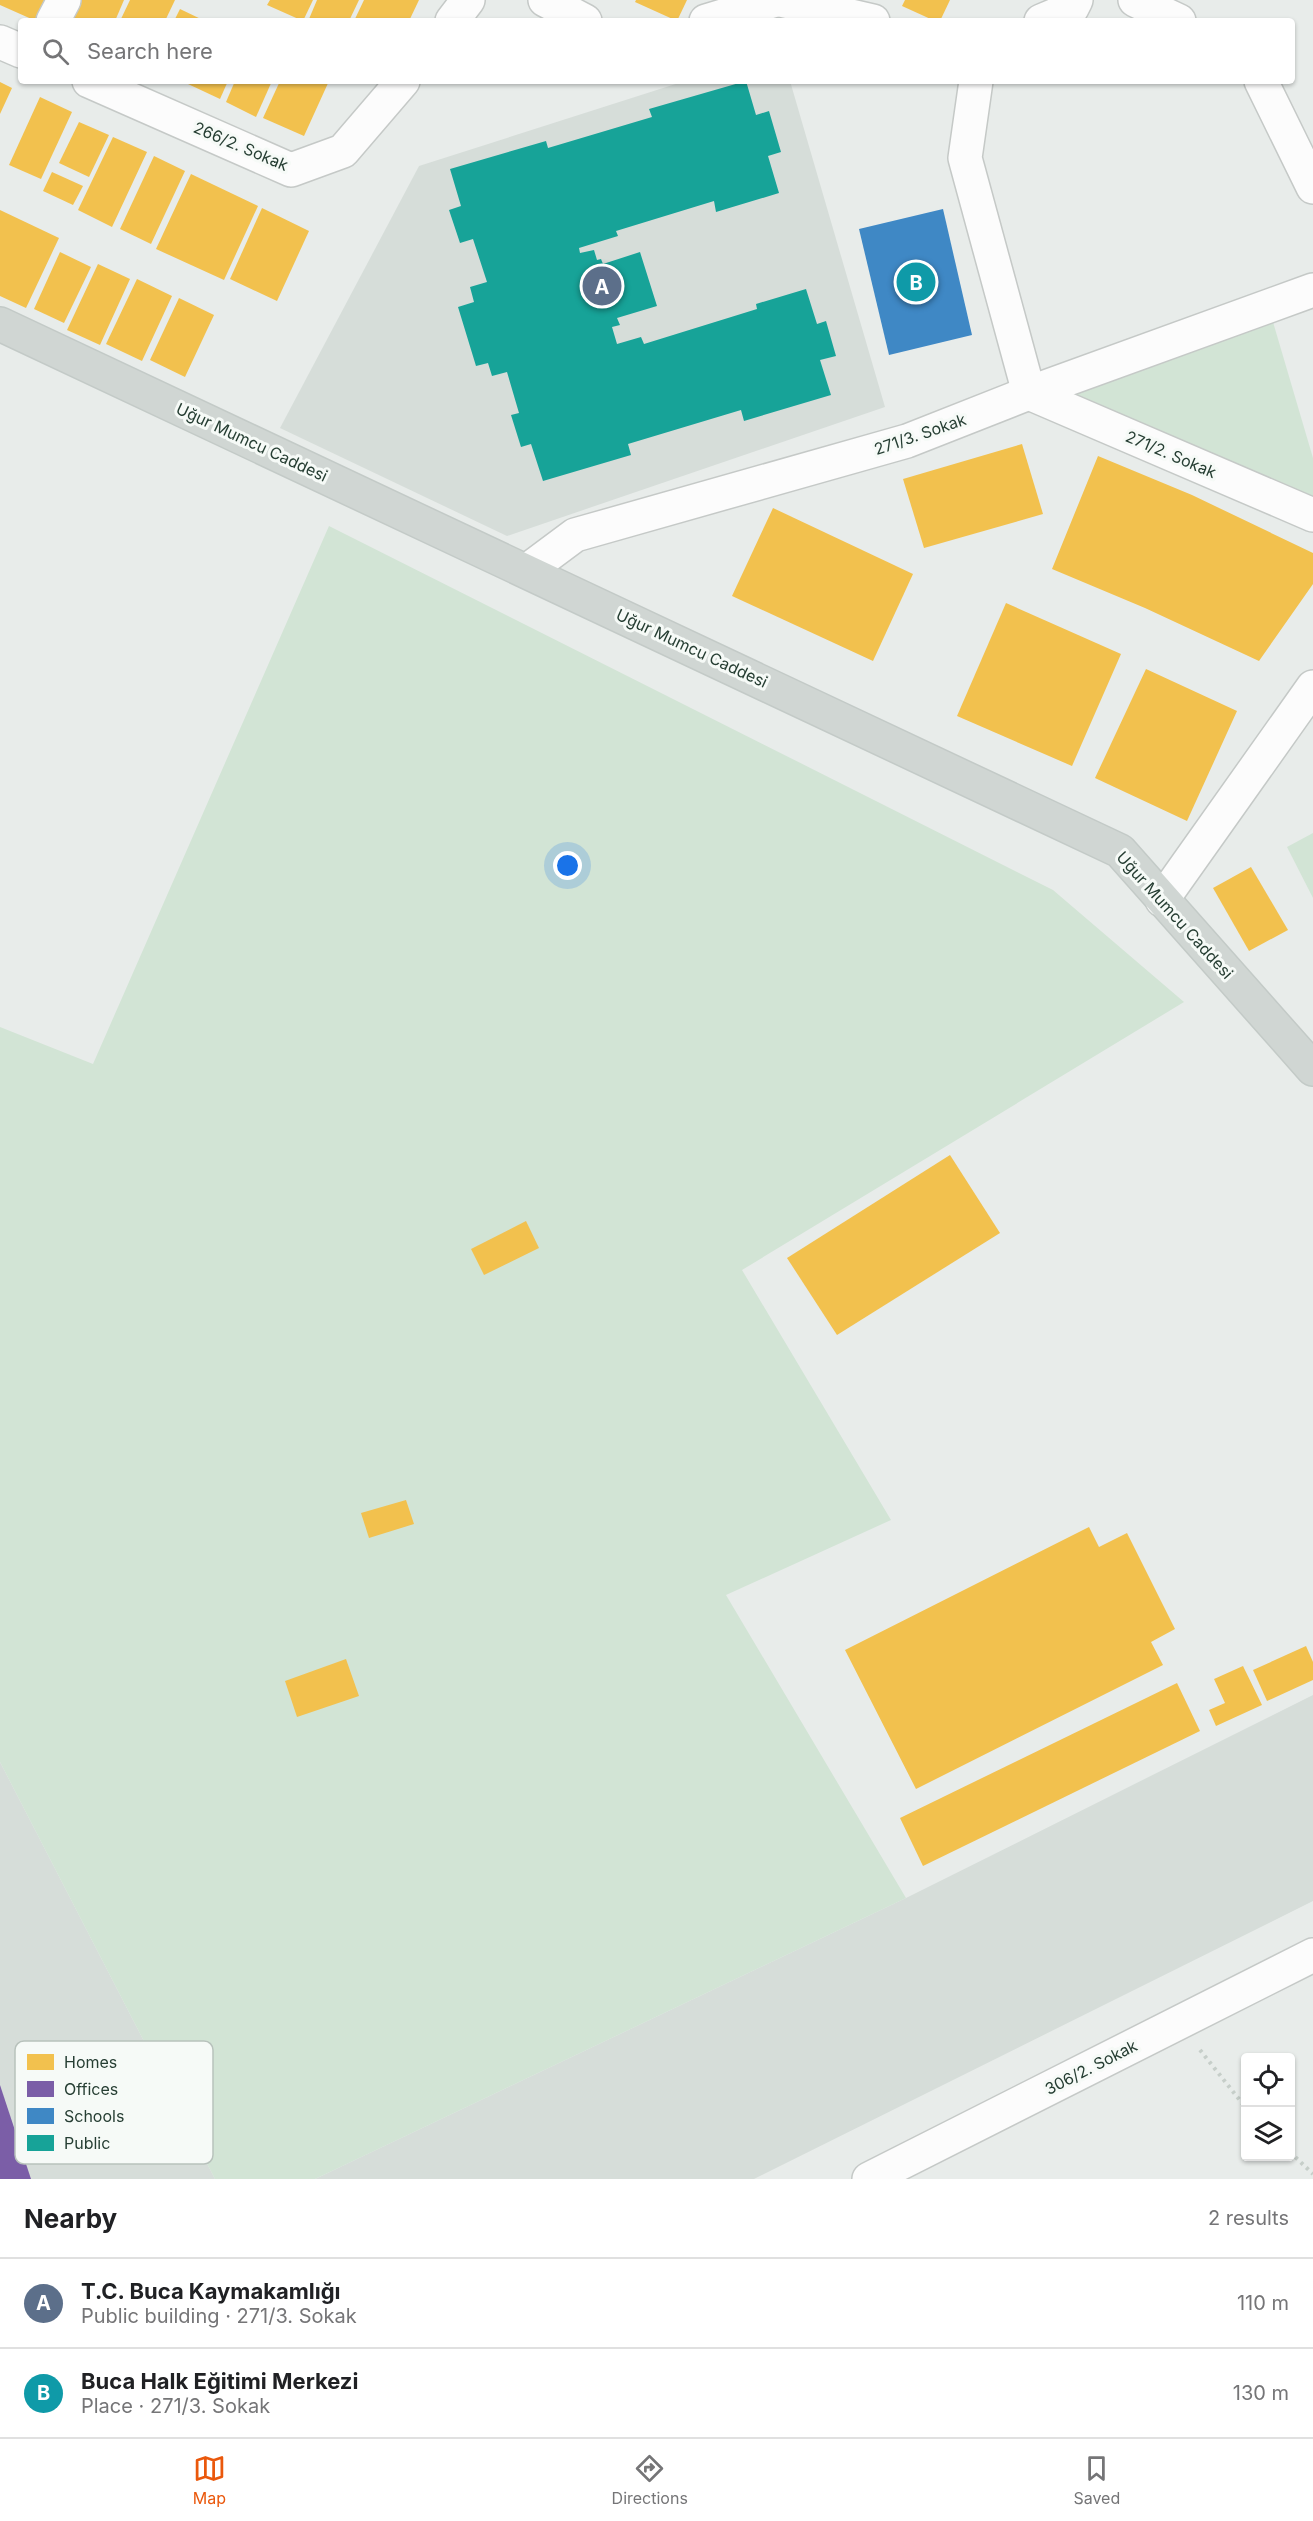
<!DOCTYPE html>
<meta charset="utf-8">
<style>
:root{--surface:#fff;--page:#f2f2f2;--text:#202124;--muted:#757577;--line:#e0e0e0;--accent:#ea580c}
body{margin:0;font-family:Inter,sans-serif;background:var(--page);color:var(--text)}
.controls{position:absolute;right:18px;bottom:18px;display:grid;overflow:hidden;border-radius:6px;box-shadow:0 2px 4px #0004}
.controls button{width:54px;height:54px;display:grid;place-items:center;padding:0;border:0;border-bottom:2px solid var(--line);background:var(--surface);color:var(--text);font:30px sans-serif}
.you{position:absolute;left:568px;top:866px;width:21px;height:21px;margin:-15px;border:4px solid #fff;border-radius:50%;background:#1a73e8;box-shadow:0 0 0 9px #1a73e833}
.badge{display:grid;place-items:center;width:39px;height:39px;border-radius:50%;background:var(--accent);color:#fff;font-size:20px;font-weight:700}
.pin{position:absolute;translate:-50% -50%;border:3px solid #fff;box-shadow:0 2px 6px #0006}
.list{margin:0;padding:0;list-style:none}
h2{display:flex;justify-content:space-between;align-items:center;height:78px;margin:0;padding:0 24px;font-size:26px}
h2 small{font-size:20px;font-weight:400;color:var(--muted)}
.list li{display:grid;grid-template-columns:39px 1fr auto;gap:18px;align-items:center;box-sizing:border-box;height:90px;padding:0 24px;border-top:2px solid var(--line)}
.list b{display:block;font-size:22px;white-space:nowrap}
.list p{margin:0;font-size:20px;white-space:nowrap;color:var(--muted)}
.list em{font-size:20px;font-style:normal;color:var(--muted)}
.icon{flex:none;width:33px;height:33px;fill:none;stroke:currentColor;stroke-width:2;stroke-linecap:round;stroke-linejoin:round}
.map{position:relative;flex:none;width:1313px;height:2179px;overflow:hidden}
.search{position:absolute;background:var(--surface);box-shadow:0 2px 4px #0004;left:18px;right:18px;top:18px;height:66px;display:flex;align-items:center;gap:15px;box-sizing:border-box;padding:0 21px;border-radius:6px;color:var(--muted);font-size:22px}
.sheet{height:258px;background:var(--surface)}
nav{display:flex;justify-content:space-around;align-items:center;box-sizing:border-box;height:84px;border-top:2px solid var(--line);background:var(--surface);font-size:16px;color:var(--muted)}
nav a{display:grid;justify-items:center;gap:3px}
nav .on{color:var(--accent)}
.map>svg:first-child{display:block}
</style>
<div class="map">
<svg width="1313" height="2179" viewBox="0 0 1313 2179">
<rect width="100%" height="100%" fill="#e8ecea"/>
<g fill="#d6ddd9">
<polygon points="685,81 790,81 885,407 507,536 280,428 419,166"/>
<polygon points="1313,1695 1313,1901 754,2179 315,2179 906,1898"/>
<polygon points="0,1762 215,2179 0,2179"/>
</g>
<g fill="#d2e4d5">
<polygon points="1273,322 1313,458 1313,508 1056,394"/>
<polygon points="329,526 1053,890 1184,1002 742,1270 891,1520 726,1595 906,1898 315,2179 215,2179 0,1762 0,1027 93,1064"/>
<polygon points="1313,833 1313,898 1287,847"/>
</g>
<g fill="#f2c14e">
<polygon points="0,0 56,0 46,21 36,21 0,5"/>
<polygon points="81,0 124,0 115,21 71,21"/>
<polygon points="130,0 175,0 165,21 120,21"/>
<polygon points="270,0 313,0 303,21 267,5"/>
<polygon points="317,0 359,0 349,21 313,21 309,19"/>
<polygon points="364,0 419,0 409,21 354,21"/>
<polygon points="636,0 687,0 677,21 635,2"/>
<polygon points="905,0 950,0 940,21 935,21 902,6"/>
<polygon points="180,9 205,21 174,21"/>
<polygon points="189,81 228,81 220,99 188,84"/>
<polygon points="235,81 272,81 256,117 226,102"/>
<polygon points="280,81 329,81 304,136 263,118"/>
<polygon points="0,82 12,88 0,114"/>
<polygon points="40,97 72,112 41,179 9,165"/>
<polygon points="79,122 109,135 89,177 59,163"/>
<polygon points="113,137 147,152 112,227 78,210"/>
<polygon points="154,156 185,171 151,244 120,229"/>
<polygon points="52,172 83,186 73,205 43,191"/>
<polygon points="191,174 258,206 224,280 156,249"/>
<polygon points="262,208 309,231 277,301 230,279"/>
<polygon points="0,210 59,238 26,308 0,296"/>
<polygon points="60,252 91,267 64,323 34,309"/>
<polygon points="98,264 130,279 100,345 67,330"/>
<polygon points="137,279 172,296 142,361 106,344"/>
<polygon points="179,298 214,315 185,377 150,360"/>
<polygon points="1022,444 1043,514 924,548 903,479"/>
<polygon points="1098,456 1192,495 1313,553 1313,584 1259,661 1145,608 1052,569"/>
<polygon points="773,508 913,574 873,661 732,596"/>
<polygon points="1006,603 1121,654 1072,766 957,716"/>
<polygon points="1146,669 1237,711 1187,821 1095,778"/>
<polygon points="1251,867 1288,930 1249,951 1213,888"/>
<polygon points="950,1155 1000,1233 837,1335 787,1258"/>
<polygon points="526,1221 539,1248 484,1275 471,1249"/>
<polygon points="406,1500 414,1524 369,1538 361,1513"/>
<polygon points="1089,1527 1099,1547 1127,1533 1175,1629 1151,1642 1163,1665 916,1789 845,1650"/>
<polygon points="1306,1646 1313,1662 1313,1680 1267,1701 1253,1670"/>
<polygon points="346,1659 359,1696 297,1717 285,1681"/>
<polygon points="1243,1666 1262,1705 1216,1726 1209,1710 1225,1703 1214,1679"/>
<polygon points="1177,1683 1200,1731 923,1866 900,1818"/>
</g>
<polygon fill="#7b5ea7" points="0,2085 31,2179 0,2179"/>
<polygon fill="#3f88c5" points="943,209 972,335 889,355 859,229"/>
<polygon fill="#17a398" points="746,81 756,115 769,111 781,152 768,156 779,193 716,212 714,201 616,231 618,236 579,248 580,253 594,250 597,260 601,259 603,264 640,252 657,306 617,318 620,325 612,327 617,344 641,337 644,344 757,309 756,304 806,289 817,324 826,321 836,356 820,360 831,395 744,421 741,410 628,444 631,455 543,481 531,444 521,447 511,415 519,413 507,372 492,376 488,363 476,366 458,307 474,302 470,287 487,282 473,239 460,243 449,210 461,206 450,169 546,141 548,148 652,117 649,109"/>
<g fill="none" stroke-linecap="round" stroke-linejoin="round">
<g stroke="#c5c9c7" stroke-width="36">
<g id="minor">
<polyline points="545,0 585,21"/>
<polyline points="780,0 873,21"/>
<polyline points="1135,0 1179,21"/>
<polyline points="53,21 64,0"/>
<polyline points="452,21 468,0"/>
<polyline points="706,21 776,0"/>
<polyline points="1041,21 1072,8 1076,0"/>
<polyline points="0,42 21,51"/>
<polyline points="89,81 291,170 343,151 403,81"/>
<polyline points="976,81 965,158 1029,393"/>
<polyline points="1261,81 1313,187"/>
<polyline points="1029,393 1313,515"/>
<polyline points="528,570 575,535 907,441 1029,393 1313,290"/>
<polyline points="1162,900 1313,687"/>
<polyline points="869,2179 1313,1955"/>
</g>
</g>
<g stroke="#c3cac7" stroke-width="36">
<polyline id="major" points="0,324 1120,851 1313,1069"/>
</g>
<g stroke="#c6cec9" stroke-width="4" stroke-dasharray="3 4.5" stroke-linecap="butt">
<polyline points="1200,2050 1246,2108"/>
<polyline points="1290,2152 1313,2174"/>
</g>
<use href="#minor" stroke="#fcfcfc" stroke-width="33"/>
<use href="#major" stroke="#d0d6d3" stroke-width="33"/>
</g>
<g text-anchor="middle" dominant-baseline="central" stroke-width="6" stroke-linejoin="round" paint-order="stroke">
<g font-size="16" fill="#263e33" stroke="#f6faf7">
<text transform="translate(241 146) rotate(23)">266/2. Sokak</text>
<text transform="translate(920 434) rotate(-19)">271/3. Sokak</text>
<text transform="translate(252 442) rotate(25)">Uğur Mumcu Caddesi</text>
<text transform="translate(1171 454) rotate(23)">271/2. Sokak</text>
<text transform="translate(692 648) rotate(25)">Uğur Mumcu Caddesi</text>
<text transform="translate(1175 915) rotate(48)">Uğur Mumcu Caddesi</text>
<text transform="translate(1091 2067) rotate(-27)">306/2. Sokak</text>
</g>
</g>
<rect x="15" y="2041" width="198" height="123" rx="9" fill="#f6faf7" stroke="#b8c2bc" stroke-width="1.5"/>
<rect x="27" y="2054" width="27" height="16" fill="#f2c14e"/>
<rect x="27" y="2081" width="27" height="16" fill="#7b5ea7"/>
<rect x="27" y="2108" width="27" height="16" fill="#3f88c5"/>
<rect x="27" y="2135" width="27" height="16" fill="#17a398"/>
<g font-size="16" fill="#263e33">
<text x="64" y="2068">Homes</text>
<text x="64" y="2095">Offices</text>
<text x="64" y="2122">Schools</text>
<text x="64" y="2149">Public</text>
</g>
</svg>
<div class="controls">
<button><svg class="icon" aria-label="locate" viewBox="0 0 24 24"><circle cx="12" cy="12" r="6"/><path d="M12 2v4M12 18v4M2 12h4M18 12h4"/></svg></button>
<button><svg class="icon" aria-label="layers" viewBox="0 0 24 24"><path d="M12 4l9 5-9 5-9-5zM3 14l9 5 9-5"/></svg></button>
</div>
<div class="you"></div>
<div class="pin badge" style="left:602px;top:286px;background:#5c6f8a">A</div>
<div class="pin badge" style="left:916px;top:282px;background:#0f9aa8">B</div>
<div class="search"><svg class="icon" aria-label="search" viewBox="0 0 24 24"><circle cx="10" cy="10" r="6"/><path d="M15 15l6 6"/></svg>Search here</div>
</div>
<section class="sheet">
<h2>Nearby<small>2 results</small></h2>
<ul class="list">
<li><span class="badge" style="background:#5c6f8a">A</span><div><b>T.C. Buca Kaymakamlığı</b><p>Public building · 271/3. Sokak</p></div><em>110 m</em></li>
<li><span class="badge" style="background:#0f9aa8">B</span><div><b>Buca Halk Eğitimi Merkezi</b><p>Place · 271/3. Sokak</p></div><em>130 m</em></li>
</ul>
</section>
<nav>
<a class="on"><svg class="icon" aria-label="map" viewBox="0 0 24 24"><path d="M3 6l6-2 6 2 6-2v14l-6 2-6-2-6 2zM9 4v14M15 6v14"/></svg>Map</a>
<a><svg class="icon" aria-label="directions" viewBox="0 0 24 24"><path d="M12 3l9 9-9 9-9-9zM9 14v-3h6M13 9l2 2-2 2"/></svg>Directions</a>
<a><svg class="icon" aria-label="saved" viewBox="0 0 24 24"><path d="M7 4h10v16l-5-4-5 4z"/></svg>Saved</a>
</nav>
